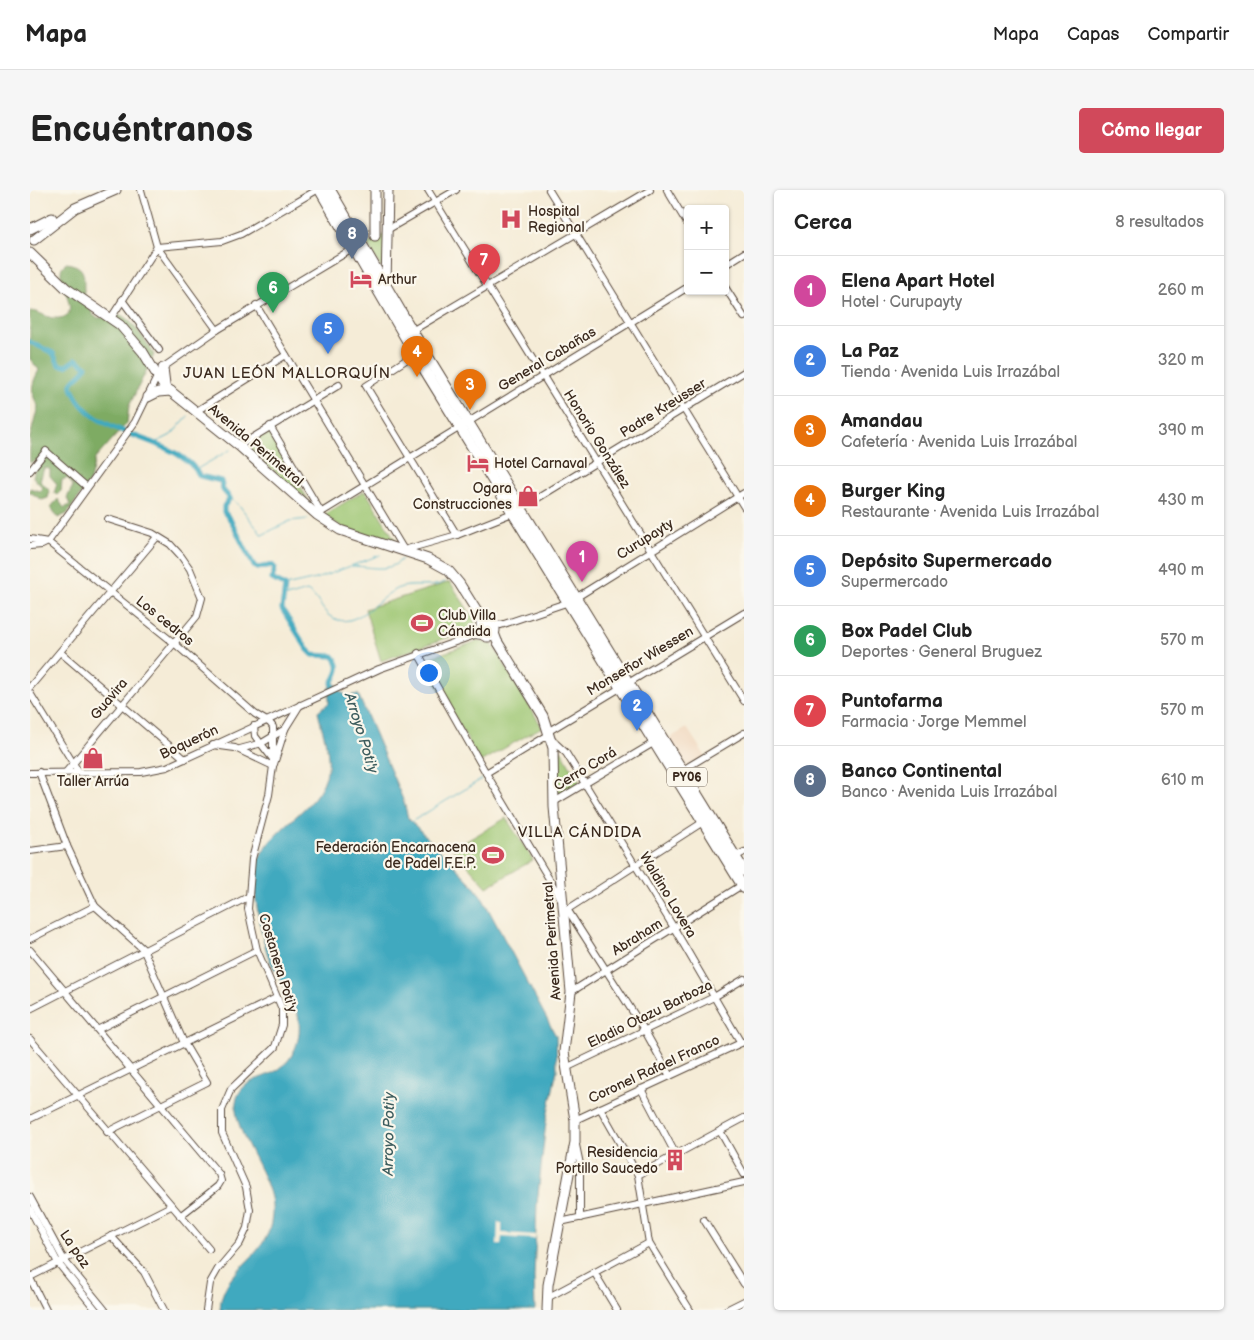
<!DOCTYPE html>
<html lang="es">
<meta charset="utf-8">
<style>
:root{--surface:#fff;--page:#f6f6f6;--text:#222;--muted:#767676;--line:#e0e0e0;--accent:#d1495b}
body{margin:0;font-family:"Balsamiq Sans",sans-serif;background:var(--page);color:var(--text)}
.controls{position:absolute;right:15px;top:15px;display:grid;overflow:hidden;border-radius:5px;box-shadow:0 1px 4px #0004}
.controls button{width:45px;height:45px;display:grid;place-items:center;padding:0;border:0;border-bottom:1px solid var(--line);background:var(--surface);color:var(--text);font:25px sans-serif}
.you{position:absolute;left:398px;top:482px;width:18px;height:18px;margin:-12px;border:4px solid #fff;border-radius:50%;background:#1a73e8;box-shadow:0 0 0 8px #1a73e833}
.badge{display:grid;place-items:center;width:32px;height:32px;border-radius:50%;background:var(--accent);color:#fff;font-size:16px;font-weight:700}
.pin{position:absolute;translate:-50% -41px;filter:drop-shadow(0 1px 2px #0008)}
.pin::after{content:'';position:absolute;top:26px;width:18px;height:15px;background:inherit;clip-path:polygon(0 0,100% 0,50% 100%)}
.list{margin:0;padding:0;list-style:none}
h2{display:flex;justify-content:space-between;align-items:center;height:65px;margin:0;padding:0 20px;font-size:21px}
h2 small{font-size:16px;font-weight:400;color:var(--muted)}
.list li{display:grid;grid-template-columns:32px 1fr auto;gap:15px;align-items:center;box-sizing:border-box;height:70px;padding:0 20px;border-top:1px solid var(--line)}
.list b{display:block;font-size:19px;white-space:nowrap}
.list p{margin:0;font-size:16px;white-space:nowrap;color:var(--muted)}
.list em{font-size:16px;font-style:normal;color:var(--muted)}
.map{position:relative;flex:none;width:714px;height:1120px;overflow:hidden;border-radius:5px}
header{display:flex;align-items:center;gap:30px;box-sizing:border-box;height:70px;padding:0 25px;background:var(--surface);border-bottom:1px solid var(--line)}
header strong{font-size:24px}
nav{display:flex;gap:28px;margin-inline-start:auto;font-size:18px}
.intro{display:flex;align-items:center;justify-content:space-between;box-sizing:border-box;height:120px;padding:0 30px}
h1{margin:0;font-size:35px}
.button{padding:12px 22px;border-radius:5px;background:var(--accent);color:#fff;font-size:18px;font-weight:700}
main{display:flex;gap:30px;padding:0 30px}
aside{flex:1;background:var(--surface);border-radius:5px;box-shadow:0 1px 4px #0004}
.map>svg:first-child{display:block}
</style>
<header>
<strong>Mapa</strong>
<nav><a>Mapa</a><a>Capas</a><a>Compartir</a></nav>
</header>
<div class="intro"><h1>Encuéntranos</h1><a class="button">Cómo llegar</a></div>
<main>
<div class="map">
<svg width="714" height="1120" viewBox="0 0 714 1120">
<rect width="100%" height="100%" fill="#fbf7ec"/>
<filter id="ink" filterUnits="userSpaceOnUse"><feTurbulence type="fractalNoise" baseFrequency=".02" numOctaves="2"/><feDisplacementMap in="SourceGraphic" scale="10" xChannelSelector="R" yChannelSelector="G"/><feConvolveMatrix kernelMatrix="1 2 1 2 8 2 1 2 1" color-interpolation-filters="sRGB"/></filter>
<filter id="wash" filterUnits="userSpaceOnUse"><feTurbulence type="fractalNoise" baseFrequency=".0096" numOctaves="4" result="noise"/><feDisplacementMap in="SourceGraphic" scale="20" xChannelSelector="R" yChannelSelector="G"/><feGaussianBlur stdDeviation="1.12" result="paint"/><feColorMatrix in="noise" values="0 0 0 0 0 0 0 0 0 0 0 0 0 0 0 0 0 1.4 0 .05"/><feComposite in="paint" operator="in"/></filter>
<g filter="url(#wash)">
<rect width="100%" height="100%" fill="#f5ecd7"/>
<polygon fill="#f0d6bc" points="657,538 676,567 657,579 638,549"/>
<g fill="#9dc672" stroke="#6c7848">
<polygon points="357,43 357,88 337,54"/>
<polygon points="237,242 241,244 278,310 215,256 215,254"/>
<polygon points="332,302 336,302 367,353 313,338 294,325"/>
<polygon points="420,392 445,431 444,436 436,441 351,471 335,419"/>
<polygon points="448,451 462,454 512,537 450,572 393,470"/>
<polygon points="531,560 550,593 528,606 527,561"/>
<polygon points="476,628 503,670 457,697 423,659"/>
</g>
<path fill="#7eab64" stroke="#5c6a41" d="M 37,73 C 61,77 51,91 55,107 C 57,114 61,120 64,126 C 72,131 78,124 86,124 C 99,124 119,154 124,165 L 99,216 L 97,233 L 65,269 L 60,291 L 37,324 L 28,328 L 21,317 L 28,309 L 34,318 L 40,315 L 37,308 L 43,296 L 38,288 L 32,290 L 31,301 L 27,305 L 24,303 L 27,294 L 20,286 L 20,279 L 14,278 L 10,291 L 20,301 L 18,308 L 12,310 L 0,302 L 0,298 L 9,301 L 13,298 L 3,287 L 7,269 L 0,273 L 0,248 L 8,216 C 0,202 1,195 9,180 L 0,169 L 0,121 C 10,122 16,127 23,128 C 63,131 15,82 37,73 Z"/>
<path fill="#3fa9bf" stroke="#3d6a6e" d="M 302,493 L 307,495 C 313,506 316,507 328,504 L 374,612 L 378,628 L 443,695 L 453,709 L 526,846 L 527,880 L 516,932 L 507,1014 L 504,1087 L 505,1120 L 190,1120 C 191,1073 246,1070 242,1015 C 240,983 198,936 207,908 C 213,891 227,890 242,883 C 264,873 273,847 268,825 C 260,806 249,789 240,771 C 233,755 224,706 224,689 C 226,639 292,625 298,577 C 300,560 291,538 288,521 L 299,513 L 299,498 Z"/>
<polygon fill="#f5ecd7" points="468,1033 472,1033 472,1043 506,1045 505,1049 472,1047 471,1054 467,1054"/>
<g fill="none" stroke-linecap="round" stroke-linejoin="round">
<g stroke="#3fa9bf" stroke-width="1">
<polyline points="123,254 141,245 158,226"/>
<polyline points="167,279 200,260"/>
<polyline points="200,308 209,315 232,345 260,331 278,329"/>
<path d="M 322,376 C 341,376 358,384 372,369"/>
<polyline points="255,396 286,389 350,365"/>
<path d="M 253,406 L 260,406 L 277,401 C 288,406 292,423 303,428 C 326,440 348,408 366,399 C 381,392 400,400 415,392"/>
<polyline points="381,632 452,589"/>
</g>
<path stroke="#3fa9bf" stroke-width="5" d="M 0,152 L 23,163 L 29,175 L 36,176 L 46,169 L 56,176 C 54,185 44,187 41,195 C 58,251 147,243 170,286 L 191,291 L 193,300 L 200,308 L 194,316 L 194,322 L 200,329 L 224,376 L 228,378 L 242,375 L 245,378 L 242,389 L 255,396 L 252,419 L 277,459 L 283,465 L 303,466 C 312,475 308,483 302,493 L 304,499"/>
</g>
</g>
<g filter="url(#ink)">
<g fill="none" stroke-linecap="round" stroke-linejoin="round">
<g stroke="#57473a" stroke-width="8">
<g id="minor">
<polyline points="111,0 127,57 187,140"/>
<polyline points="398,0 714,511"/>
<polyline points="519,0 714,317"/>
<polyline points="637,0 658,35"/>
<polyline points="357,40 426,0"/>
<polyline points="695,75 714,63"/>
<polyline points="695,97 714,127"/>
<polyline points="92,110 129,160"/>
<polyline points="226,115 374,360 427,345 485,322 714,182"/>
<polyline points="81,128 127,57 192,51 211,44 287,0"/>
<polyline points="380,142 620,0"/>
<polyline points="385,164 336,196 427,345"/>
<polyline points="165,222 256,165"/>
<polyline points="240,236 291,322"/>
<polyline points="209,256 309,195"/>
<polyline points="0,281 16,261 57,297"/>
<polyline points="287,325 658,97"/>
<polyline points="0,349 18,352 144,453 225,524 240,533 243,537 243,576 239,605 222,669 218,719 227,760 252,819 252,835 245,857 201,899 192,920 192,943 216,997 220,1020 217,1038 210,1053 188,1079 180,1093 176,1120"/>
<polyline points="0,356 12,355 18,352 105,232 127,187 135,176 187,140 324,58"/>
<polyline points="462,433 471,435 539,412 714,303"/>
<polyline points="30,462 155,569"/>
<polyline points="388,463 456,583"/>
<polyline points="0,497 127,347"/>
<polyline points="0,503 48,581"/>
<polyline points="224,536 225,546 242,568"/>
<polyline points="519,541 714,423"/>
<polyline points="520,544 456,583 531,709"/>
<polyline points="521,549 536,563 644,738 711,853"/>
<polyline points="183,555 205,558 243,576"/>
<polyline points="210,559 232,553 255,539"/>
<polyline points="244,574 255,539 270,515"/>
<polyline points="651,581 714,543"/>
<polyline points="9,582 37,656 65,716 113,759 154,853 177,892 77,942"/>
<polyline points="36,582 167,426 172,408 160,379 151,366 140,354 122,343 78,329"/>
<polyline points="0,583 111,582 137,577 349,479 445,445 454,446"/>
<polyline points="524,612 625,552"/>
<polyline points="0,661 37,656"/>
<polyline points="703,668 714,662"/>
<polyline points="537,719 615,841 640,886"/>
<polyline points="535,721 673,632"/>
<polyline points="0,749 65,716"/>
<polyline points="0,760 189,984 191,991 188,996 150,1026"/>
<polyline points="541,802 712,695"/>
<polyline points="0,819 218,707"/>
<polyline points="69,839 227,760"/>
<polyline points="0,849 179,1059"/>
<polyline points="536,878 684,807 714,789"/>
<polyline points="611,899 646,965"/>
<polyline points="570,918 608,985 619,1053 660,1120"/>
<polyline points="0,929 246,808"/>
<polyline points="545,930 713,852"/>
<polyline points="690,941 714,984"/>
<polyline points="546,955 550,974 550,1028"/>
<polyline points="608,985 714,928"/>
<polyline points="0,1007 34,1070 75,1120"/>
<polyline points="0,1019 28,1073 66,1120"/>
<polyline points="674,1030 714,1094"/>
<polyline points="530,1032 714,992"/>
<polyline points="81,1046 114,1082 134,1120"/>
<polyline points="564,1082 587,1120"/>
<polyline points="0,1087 141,1016"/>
<polyline points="0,1088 16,1120"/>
<polyline points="517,1108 619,1053"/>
<polyline points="696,1120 714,1111"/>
</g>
</g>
<g stroke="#57473a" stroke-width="11">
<g id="major">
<polyline points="0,39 22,28"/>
<polyline points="345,46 345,0"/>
<polyline points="4,50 45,18 86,0"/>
<polyline points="0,63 36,98 90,135 113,162 133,195 209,256 287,325 310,340 398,369 418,380 429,393 451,428 451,436"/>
<polyline points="356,96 358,0"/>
<polyline points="133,178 135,194"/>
<polyline points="118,207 128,202 141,201"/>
<circle cx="458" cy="440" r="7"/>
<polyline points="464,443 467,451 513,526 523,558 524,617 541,802 534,862 545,930 545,952 518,1095 517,1120"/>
</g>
</g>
<g stroke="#57473a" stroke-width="12">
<g id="highway">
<polyline points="290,0 385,164 714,698"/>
<polyline points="300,0 382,141 714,681"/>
</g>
</g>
<use href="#minor" stroke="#fff" stroke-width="6"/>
<use href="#major" stroke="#fff" stroke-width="9"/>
<use href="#highway" stroke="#fff" stroke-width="10"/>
</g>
</g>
<defs>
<g id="hospital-bare" transform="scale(1.725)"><path d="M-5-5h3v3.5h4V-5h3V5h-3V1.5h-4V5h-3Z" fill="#d1495b" stroke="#fbf7ec" stroke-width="2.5" paint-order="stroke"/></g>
<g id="hotel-bare" transform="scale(1.725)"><path d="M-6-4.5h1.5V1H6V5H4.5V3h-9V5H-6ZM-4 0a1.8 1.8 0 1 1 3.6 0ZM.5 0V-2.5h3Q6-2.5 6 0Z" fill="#d1495b" stroke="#fbf7ec" stroke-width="2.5" paint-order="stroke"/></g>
<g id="shop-bare" transform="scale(1.725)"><path d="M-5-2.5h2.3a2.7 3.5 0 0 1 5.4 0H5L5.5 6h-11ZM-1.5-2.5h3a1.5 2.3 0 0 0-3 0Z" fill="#d1495b" stroke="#fbf7ec" stroke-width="2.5" paint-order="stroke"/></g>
<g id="stadium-bare" transform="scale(1.725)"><path d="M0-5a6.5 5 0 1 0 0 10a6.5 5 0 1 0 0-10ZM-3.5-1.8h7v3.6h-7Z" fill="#d1495b" stroke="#fbf7ec" stroke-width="2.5" paint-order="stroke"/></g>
<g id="building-bare" transform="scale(1.725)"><path d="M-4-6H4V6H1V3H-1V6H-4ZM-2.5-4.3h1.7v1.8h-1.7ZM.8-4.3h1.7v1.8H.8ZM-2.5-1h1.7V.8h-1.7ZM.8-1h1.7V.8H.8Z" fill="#d1495b" stroke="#fbf7ec" stroke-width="2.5" paint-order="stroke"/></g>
</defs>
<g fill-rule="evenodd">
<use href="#hospital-bare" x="481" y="29"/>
<use href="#hotel-bare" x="331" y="89"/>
<use href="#hotel-bare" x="448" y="273"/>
<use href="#shop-bare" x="498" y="306"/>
<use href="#stadium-bare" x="392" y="433"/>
<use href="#shop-bare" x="63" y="568"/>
<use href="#stadium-bare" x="463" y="665"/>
<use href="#building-bare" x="645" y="970"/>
</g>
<g text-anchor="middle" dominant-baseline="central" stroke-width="4.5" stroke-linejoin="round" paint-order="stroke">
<rect fill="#fbf7ec" stroke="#75685c" stroke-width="1" x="637" y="577.5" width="40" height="19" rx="4"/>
<g font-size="12" font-weight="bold" fill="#3b2a1e">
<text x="657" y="587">PY06</text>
</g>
<g font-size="14" fill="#3b2a1e" stroke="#fbf7ec" text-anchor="start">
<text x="498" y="21">Hospital<tspan x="498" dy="16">Regional</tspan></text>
<text x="348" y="89">Arthur</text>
<text x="464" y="273">Hotel Carnaval</text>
<text x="482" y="298" text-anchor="end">Ogara<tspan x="482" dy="16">Construcciones</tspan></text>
<text x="408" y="425">Club Villa<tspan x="408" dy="16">Cándida</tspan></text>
<text x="63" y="591" text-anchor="middle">Taller Arrúa</text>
<text x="446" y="657" text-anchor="end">Federación Encarnacena<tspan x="446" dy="16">de Padel F.E.P.</tspan></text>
<text x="628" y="962" text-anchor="end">Residencia<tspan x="628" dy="16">Portillo Saucedo</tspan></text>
</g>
<g font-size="14" fill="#3b2a1e" stroke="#fbf7ec">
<text transform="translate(517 169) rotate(-31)">General Cabañas</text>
<text transform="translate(633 218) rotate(-32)">Padre Kreusser</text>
<text transform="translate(567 249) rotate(58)">Honorio González</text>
<text transform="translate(226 255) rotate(40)">Avenida Perimetral</text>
<text transform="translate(615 349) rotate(-32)">Curupayty</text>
<text transform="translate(135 431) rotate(39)">Los cedros</text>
<text transform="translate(610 471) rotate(-31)">Monseñor Wiessen</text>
<text transform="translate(79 509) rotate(-50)">Guavira</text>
<text transform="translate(159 552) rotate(-25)">Boquerón</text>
<text transform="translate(555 579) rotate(-31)">Cerro Corá</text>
<text transform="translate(638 705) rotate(59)">Waldino Lovera</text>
<text transform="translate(607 747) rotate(-32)">Abraham</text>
<text transform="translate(522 751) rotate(-94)">Avenida Perimetral</text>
<text transform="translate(248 773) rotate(73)">Costanera Poti'y</text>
<text transform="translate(620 824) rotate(-26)">Eladio Otazu Barboza</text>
<text transform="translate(624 879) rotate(-25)">Coronel Rafael Franco</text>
<text transform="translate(45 1059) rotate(56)">La paz</text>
</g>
<g font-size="15" letter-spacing="1" fill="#3b2a1e" stroke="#fbf7ec">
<text x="257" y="183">JUAN LEÓN MALLORQUÍN</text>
<text x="550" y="642">VILLA CÁNDIDA</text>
</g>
<g font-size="15" font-style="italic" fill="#3d5d5e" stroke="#fbf7ec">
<text transform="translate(331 543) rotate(73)">Arroyo Poti'y</text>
<text transform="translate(359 944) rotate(-89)">Arroyo Poti'y</text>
</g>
</g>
</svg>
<div class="controls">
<button>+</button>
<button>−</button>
</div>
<div class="you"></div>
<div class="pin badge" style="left:552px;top:392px;background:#d1479c">1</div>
<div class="pin badge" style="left:607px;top:541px;background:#3f7fe0">2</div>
<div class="pin badge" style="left:440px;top:220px;background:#e8710a">3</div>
<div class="pin badge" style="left:387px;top:187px;background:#e8710a">4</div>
<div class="pin badge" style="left:298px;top:164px;background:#3f7fe0">5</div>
<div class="pin badge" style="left:243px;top:123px;background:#2e9e5b">6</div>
<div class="pin badge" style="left:454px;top:95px;background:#e0444e">7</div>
<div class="pin badge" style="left:322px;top:69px;background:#5c6f8a">8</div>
</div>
<aside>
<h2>Cerca<small>8 resultados</small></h2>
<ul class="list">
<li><span class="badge" style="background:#d1479c">1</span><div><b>Elena Apart Hotel</b><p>Hotel · Curupayty</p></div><em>260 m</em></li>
<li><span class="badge" style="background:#3f7fe0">2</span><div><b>La Paz</b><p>Tienda · Avenida Luis Irrazábal</p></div><em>320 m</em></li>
<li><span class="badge" style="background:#e8710a">3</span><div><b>Amandau</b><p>Cafetería · Avenida Luis Irrazábal</p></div><em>390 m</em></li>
<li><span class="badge" style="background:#e8710a">4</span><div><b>Burger King</b><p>Restaurante · Avenida Luis Irrazábal</p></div><em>430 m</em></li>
<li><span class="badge" style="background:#3f7fe0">5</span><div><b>Depósito Supermercado</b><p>Supermercado</p></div><em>490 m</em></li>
<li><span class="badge" style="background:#2e9e5b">6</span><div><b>Box Padel Club</b><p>Deportes · General Bruguez</p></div><em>570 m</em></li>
<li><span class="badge" style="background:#e0444e">7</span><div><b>Puntofarma</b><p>Farmacia · Jorge Memmel</p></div><em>570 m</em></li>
<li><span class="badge" style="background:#5c6f8a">8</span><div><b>Banco Continental</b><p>Banco · Avenida Luis Irrazábal</p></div><em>610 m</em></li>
</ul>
</aside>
</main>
